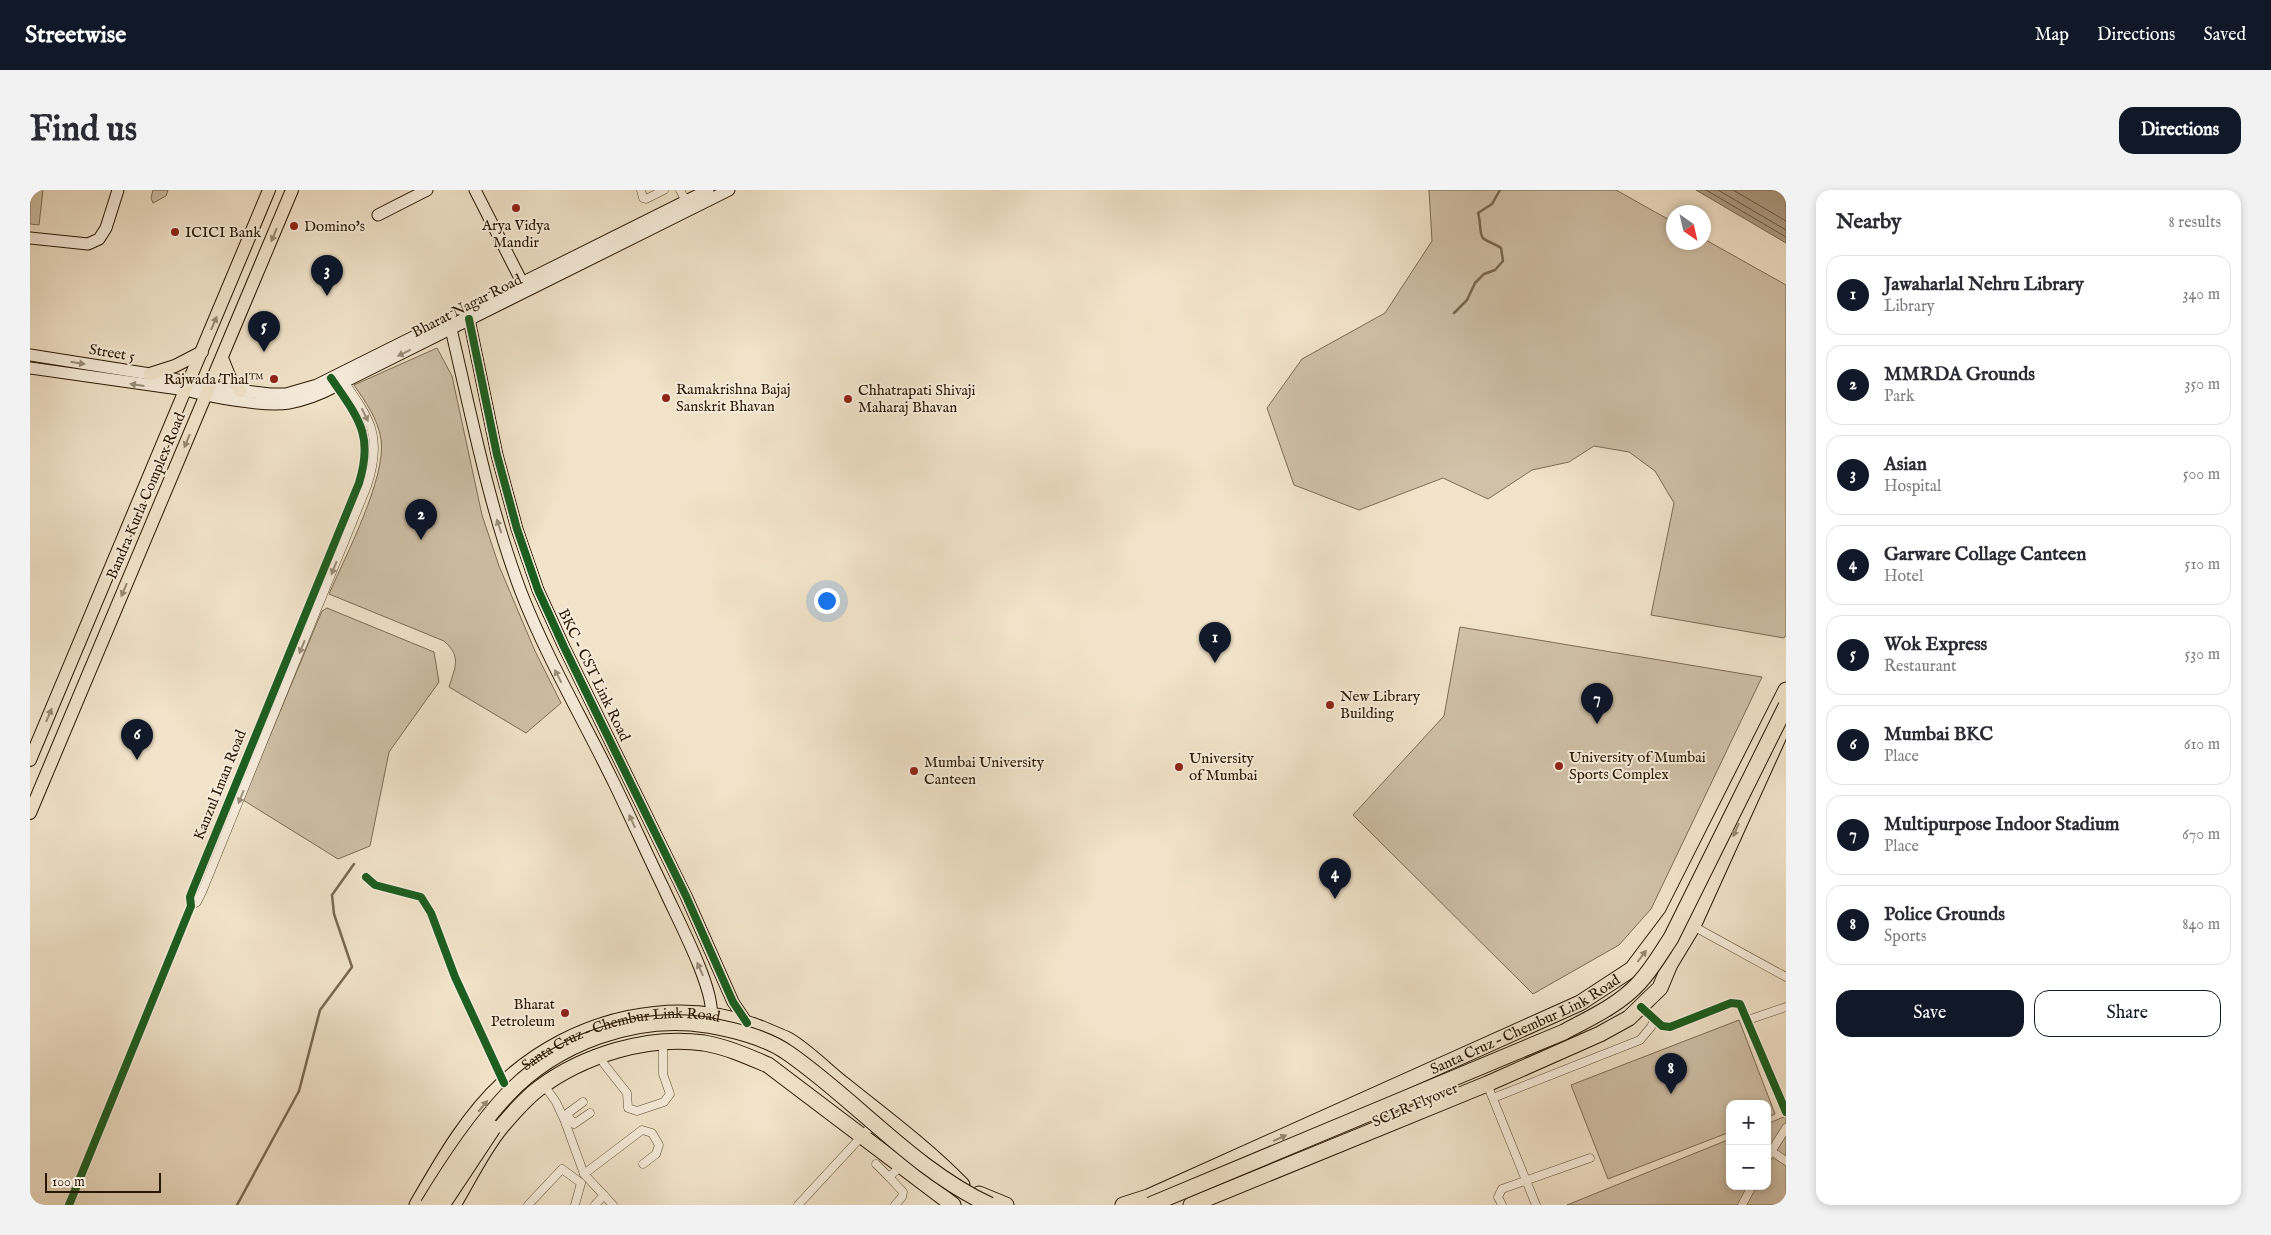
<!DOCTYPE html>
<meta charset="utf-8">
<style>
:root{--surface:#fff;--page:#f2f2f3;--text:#2b2b33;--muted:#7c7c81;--line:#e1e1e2;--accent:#111827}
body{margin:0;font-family:"IM FELL English",serif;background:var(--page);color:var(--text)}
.controls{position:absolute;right:15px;bottom:15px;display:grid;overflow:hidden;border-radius:10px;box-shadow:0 2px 8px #0003}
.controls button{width:45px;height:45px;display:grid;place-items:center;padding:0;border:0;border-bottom:1px solid var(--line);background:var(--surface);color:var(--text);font:25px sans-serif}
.compass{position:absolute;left:1636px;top:15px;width:45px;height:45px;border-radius:50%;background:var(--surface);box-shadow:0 2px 8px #0003;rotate:146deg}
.scale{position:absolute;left:15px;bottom:12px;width:116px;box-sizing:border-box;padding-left:5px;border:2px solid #2a1700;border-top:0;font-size:14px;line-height:18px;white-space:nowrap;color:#2a1700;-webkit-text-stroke:4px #f7eddd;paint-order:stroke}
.you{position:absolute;left:796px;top:410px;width:18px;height:18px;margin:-12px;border:4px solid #fff;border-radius:50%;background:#1a73e8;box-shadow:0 0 0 8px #1a73e833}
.badge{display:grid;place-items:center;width:32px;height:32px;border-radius:50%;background:var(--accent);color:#fff;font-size:16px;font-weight:700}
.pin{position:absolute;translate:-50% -41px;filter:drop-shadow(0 1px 2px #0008)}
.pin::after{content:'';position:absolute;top:26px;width:18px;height:15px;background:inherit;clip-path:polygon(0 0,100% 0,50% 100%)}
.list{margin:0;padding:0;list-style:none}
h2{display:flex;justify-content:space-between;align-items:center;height:65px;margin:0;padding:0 20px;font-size:21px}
h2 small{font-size:16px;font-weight:400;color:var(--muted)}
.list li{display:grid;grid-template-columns:32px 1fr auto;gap:15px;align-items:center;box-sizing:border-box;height:80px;margin:0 10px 10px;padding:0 10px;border:1px solid var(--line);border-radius:15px}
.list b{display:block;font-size:19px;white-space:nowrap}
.list p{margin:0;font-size:16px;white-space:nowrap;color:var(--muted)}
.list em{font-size:16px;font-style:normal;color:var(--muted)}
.actions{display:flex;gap:10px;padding:15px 20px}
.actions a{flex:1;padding:11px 0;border:1px solid var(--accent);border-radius:15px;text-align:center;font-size:18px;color:var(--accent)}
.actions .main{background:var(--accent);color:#fff}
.map{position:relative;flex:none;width:1756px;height:1015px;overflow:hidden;border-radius:15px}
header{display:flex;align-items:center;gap:30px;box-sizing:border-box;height:70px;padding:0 25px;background:var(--accent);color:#fff}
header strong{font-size:24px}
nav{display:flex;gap:28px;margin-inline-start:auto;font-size:18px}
.intro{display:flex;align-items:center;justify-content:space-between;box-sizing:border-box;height:120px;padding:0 30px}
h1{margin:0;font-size:35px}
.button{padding:12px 22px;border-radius:15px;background:var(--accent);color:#fff;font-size:18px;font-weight:700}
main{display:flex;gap:30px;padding:0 30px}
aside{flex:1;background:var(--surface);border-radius:15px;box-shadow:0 2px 8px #0003}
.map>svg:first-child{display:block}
</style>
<header>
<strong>Streetwise</strong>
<nav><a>Map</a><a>Directions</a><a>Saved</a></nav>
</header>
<div class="intro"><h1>Find us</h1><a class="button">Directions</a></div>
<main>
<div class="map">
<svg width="1756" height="1015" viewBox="0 0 1756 1015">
<rect width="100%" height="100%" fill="#f2e4ca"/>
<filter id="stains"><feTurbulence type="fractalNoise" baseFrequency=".004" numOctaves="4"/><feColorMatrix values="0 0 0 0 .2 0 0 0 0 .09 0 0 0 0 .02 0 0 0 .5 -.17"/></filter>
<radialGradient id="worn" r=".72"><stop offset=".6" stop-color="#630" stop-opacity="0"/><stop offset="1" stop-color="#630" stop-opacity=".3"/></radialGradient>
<g fill="#d0c1a8" stroke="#7d6c54">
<polygon points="0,0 13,0 9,35 0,34"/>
<polygon points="123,0 138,0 136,6 123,13 121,8"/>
<polygon points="1399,0 1586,0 1643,32 1644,52 1674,52 1674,49 1756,95 1756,445 1754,448 1621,425 1644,313 1625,281 1599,262 1564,256 1539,272 1502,280 1458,309 1413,288 1329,320 1264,295 1237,218 1272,169 1355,123 1402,51"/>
<path d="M 407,158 L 422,186 L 452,325 L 469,376 L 505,461 L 531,513 L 496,543 L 419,497 C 425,477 432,467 414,451 L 299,404 C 315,367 357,287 351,249 C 348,229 335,211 324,195 Z"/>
<polygon points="297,418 404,462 409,492 359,562 340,656 308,669 213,610 292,421"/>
<polygon points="1430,437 1732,487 1621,719 1589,755 1503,804 1323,625 1414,526"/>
<polygon points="1709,830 1745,924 1737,927 1737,914 1700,914 1700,942 1578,989 1541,895"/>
<polygon points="1756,926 1756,1015 1537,1015 1700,949 1700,996 1737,996 1737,934"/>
</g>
<polygon fill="#ae9e85" stroke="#796850" points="1666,0 1756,0 1756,53"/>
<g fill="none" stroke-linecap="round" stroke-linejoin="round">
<g stroke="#6c5a42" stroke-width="1">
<polyline points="1676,0 1756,47"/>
<polyline points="1688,0 1756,40"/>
<polyline points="1703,0 1756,31"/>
</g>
<g stroke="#796850" stroke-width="2.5">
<path d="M 1424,123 L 1437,110 L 1445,93 L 1454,84 L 1465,80 L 1473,71 L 1471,58 C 1466,54 1457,52 1453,48 C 1449,44 1451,31 1448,23 L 1462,14 L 1470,0"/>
<polyline points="207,1015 269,901 290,820 322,777 304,724 302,705 324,674"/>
</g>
<g stroke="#5c4a32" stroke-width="9">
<g id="street">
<polyline points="611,0 613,8 616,9 634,0"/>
<polyline points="650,0 656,11"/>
<polyline points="336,687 345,695 391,707 401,723 425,787 474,893"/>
<path d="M 161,716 L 167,712 L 172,702 L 337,296 C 353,247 341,230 313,190"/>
<polyline points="1663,736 1756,787"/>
<polyline points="1611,817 1632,836 1640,837 1701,813 1710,814 1756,922"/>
<polyline points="1718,830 1756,817"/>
<polyline points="571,866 574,874 597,903 598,918 607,921 634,912 640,904 633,884 633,852"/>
<polyline points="1457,894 1506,1015"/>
<polyline points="514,895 526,912 534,929 554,984 583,1015"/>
<polyline points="1463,908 1610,850 1621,837 1624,830"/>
<polyline points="538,926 544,934 560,923"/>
<polyline points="535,928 538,923 553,912"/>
<polyline points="1741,961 1756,971"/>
<polyline points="1737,968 1756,938"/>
<polyline points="846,974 859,987"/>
<polyline points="554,984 612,940 622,943 629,955 626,964 613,974"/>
<path d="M 39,1015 L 161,716 L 160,707 L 163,699 L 329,293 C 343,247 331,232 305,194"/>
<polyline points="498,1015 532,979 551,993 545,1015"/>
<polyline points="565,1015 574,1005"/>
<polyline points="768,1015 845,932"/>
<polyline points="865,1015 872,1007 873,1002 859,987 871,976"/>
<polyline points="1472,1015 1468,1007 1472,999 1560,968"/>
<polyline points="1712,1015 1722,996"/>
</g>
</g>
<g stroke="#2a1700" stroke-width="13">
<g id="secondary">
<polyline points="445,0 496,100"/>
<polyline points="348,25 397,0"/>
<polyline points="0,48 58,54 69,49 76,38 88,0"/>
<polyline points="439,129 467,265 487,339 508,400 534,457 656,706 703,812 717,833"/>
<path d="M 421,139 C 442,228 459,317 491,402 C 517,469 553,529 584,593 C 601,628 617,664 634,699 C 646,726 685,799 681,825"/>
<polyline points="0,165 120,184 180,197 240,204 256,204 287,195 678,0"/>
<path d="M 0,178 L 156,200 C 180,207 235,217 259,213 C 276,210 291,204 306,196 L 699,0"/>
</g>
</g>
<g stroke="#2a1700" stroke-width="14">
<g id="primary">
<polyline points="192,168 200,188 211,201"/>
<polyline points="120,184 145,176 172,162"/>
<polyline points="0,570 239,0"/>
<polyline points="0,623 262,0"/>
</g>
</g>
<g stroke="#2a1700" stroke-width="17">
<g id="highway">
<polyline points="949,1004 976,1015"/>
<path id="s1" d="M 387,1015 C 412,972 437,927 474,893 C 544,828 649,803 737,841 C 744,844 752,847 758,850 C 778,862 796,881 814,895 C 854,927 897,959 932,995"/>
<path d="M 423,1015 C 438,990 452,960 471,937 C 482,924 495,909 508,899 C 553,865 618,845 674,853 C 697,857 717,866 738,875 L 923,1015"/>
<path id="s2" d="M 1093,1015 L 1118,1007 L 1550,813 L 1602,779 L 1642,726 L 1756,500"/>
<polyline points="1161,1015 1457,894 1570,844 1599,828 1630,798 1640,774 1663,736 1753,537"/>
</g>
</g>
<use href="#street" stroke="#f7eddd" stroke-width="8"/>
<use href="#secondary" stroke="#f7eddd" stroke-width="11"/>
<use href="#primary" stroke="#f2e4ca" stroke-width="12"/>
<use href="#highway" stroke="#f2e4ca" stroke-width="15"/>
<g stroke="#2a1700" stroke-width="17" stroke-linecap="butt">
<g id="highway-bridge">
<path d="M 398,1015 C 421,977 447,937 477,905 C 527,852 606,824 677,835 C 704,840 735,847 758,863 C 826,910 885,981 960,1015"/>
<polyline points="412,1015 463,938"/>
<path d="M 1120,1015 L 1534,842 C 1560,828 1589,815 1609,793 C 1622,779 1631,763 1641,748 L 1756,516"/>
</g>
</g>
<use href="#highway-bridge" stroke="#f2e4ca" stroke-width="15"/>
<g stroke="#f7eddd" stroke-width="11">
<g id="cycleway">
<polyline points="439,129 467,265 487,339 508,400 534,457 656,706 703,812 717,833"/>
<polyline points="336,687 345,695 391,707 401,723 425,787 474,893"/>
<polyline points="1611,817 1632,836 1640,837 1701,813 1710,814 1756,922"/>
<path d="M 39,1015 L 161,716 L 160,707 L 163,699 L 329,293 C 344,244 328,228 301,188"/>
</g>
</g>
<use href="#cycleway" stroke="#1b5e20" stroke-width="8"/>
</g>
<defs><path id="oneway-solid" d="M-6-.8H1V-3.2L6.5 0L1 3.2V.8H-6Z" transform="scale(1.25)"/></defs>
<g fill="#98886f">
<use href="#oneway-solid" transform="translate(244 45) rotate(113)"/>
<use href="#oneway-solid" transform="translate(184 133) rotate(-67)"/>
<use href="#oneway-solid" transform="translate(157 251) rotate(113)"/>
<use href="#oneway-solid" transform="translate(94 400) rotate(113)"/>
<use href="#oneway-solid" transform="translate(19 525) rotate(-67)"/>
<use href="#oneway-solid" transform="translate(1706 640) rotate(114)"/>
<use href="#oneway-solid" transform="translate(1612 766) rotate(-53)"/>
<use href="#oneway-solid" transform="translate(453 916) rotate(-50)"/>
<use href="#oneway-solid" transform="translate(1250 948) rotate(-24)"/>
</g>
<g fill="#9b8d7a">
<use href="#oneway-solid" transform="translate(374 163) rotate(154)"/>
<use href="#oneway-solid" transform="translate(48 173) rotate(9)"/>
<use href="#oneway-solid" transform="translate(107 195) rotate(-172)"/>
<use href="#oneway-solid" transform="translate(335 225) rotate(64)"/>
<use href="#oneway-solid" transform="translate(469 336) rotate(-109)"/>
<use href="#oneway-solid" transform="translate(304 378) rotate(112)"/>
<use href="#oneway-solid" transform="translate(272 457) rotate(112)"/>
<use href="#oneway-solid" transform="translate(528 486) rotate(-117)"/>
<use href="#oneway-solid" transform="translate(211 607) rotate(112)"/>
<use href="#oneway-solid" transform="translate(602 631) rotate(-115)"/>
<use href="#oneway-solid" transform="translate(670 779) rotate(-114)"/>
</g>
<g fill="#8f2418" stroke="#f7eddd" stroke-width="2">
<circle cx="486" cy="18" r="5"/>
<circle cx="264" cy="36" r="5"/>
<circle cx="145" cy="42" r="5"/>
<circle cx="244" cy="189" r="5"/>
<circle cx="636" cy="208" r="5"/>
<circle cx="818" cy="209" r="5"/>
<circle cx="1300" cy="515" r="5"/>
<circle cx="1529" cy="576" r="5"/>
<circle cx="1149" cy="577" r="5"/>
<circle cx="884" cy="581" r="5"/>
<circle cx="535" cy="823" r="5"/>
</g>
<g text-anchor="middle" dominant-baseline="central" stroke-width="4" stroke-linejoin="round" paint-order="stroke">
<g font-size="15" fill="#2a1700" stroke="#f7eddd" text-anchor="start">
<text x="486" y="35" text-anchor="middle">Arya Vidya<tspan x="486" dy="17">Mandir</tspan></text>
<text x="274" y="36">Domino's</text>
<text x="155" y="42">ICICI Bank</text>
<text x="234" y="189" text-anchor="end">Rajwada Thal™</text>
<text x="646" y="199">Ramakrishna Bajaj<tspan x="646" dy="17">Sanskrit Bhavan</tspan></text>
<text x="828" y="200">Chhatrapati Shivaji<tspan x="828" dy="17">Maharaj Bhavan</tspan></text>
<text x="1310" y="506">New Library<tspan x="1310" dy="17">Building</tspan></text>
<text x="1539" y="567">University of Mumbai<tspan x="1539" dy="17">Sports Complex</tspan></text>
<text x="1159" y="568">University<tspan x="1159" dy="17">of Mumbai</tspan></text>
<text x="894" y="572">Mumbai University<tspan x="894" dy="17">Canteen</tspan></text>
<text x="525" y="814" text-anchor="end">Bharat<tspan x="525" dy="17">Petroleum</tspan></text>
</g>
<g font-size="15" fill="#2a1700" stroke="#f7eddd">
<text transform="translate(437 116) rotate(-27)">Bharat Nagar Road</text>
<text transform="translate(82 163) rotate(9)">Street 5</text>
<text transform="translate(116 306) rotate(-67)">Bandra Kurla Complex Road</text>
<text transform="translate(564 485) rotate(64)">BKC - CST Link Road</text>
<text transform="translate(190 595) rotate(-68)">Kanzul Iman Road</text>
<text stroke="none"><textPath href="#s2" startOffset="441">Santa Cruz – Chembur Link Road</textPath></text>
<text stroke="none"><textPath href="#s1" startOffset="280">Santa Cruz – Chembur Link Road</textPath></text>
<text transform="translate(1385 915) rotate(-23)">SCLR Flyover</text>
</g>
</g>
<rect width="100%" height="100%" filter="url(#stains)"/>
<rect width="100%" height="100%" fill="url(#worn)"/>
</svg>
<div class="controls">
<button>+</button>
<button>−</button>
</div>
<svg class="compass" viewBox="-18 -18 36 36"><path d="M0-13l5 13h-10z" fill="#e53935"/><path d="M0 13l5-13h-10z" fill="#7c7c81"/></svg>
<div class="scale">100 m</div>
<div class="you"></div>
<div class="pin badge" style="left:1185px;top:473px">1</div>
<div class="pin badge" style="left:391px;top:350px">2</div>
<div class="pin badge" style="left:297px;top:106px">3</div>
<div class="pin badge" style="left:1305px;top:709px">4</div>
<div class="pin badge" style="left:234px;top:162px">5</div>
<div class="pin badge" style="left:107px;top:570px">6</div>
<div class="pin badge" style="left:1567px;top:534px">7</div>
<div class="pin badge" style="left:1641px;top:904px">8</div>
</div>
<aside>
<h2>Nearby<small>8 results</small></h2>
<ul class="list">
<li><span class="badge">1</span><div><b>Jawaharlal Nehru Library</b><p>Library</p></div><em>340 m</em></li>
<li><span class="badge">2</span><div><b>MMRDA Grounds</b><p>Park</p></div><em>350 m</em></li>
<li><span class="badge">3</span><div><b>Asian</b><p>Hospital</p></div><em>500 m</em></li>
<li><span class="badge">4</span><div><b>Garware Collage Canteen</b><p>Hotel</p></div><em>510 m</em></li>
<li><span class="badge">5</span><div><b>Wok Express</b><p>Restaurant</p></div><em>530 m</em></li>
<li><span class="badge">6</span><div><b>Mumbai BKC</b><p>Place</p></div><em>610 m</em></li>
<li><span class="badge">7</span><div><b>Multipurpose Indoor Stadium</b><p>Place</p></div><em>670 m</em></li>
<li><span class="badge">8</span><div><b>Police Grounds</b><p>Sports</p></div><em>840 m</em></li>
</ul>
<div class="actions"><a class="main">Save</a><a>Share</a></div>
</aside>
</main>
